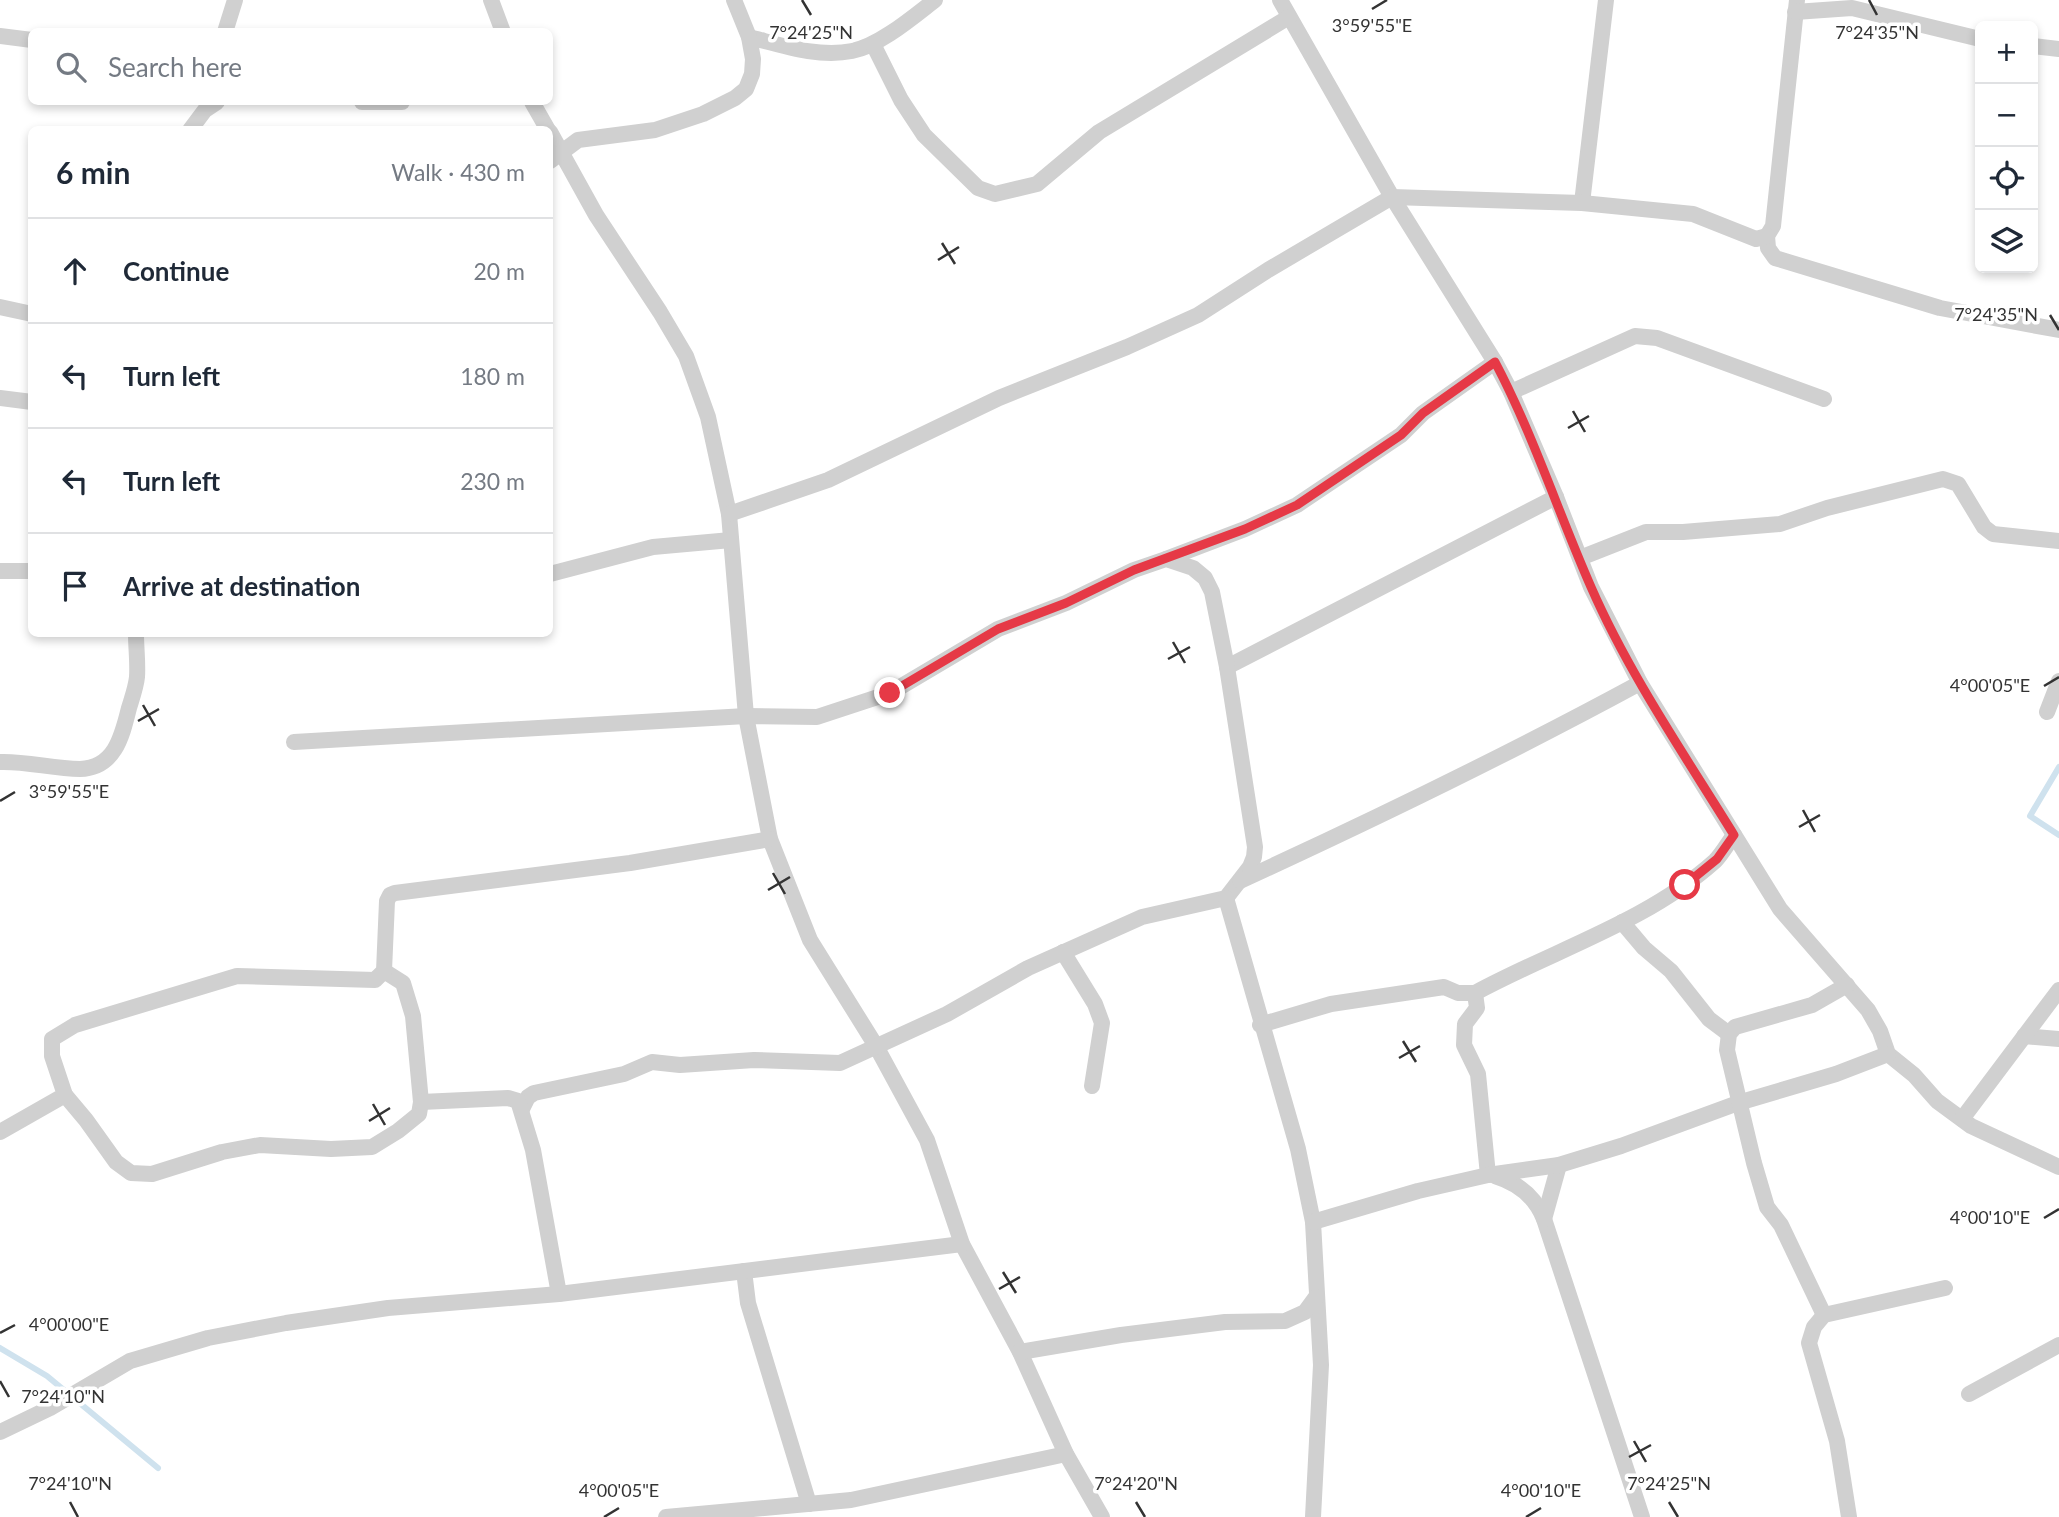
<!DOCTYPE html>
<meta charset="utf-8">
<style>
:root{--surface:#fff;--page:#f6f6f7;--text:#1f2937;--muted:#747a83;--line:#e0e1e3}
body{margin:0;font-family:Lato,sans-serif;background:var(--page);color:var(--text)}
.controls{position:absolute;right:21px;top:21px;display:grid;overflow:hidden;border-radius:10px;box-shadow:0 4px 10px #0003}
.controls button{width:63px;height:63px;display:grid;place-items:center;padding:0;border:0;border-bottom:2px solid var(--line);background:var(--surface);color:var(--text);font:35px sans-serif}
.stop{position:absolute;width:21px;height:21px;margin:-16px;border:5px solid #e63946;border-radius:50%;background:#fff}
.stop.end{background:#e63946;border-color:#fff;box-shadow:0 2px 7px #0008}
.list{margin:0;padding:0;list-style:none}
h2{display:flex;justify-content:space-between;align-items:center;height:91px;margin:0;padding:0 28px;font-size:30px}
h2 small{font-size:23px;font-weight:400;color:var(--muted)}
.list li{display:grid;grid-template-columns:46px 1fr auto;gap:21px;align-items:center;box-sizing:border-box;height:105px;padding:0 28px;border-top:2px solid var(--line)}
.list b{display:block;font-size:26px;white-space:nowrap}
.list em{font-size:23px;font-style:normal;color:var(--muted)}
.icon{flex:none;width:38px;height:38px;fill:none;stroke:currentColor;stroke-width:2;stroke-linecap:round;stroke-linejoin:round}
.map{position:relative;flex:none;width:2059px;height:1517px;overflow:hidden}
.search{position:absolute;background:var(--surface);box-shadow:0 4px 10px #0003;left:28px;top:28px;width:525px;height:77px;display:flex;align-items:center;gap:18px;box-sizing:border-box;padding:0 24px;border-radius:10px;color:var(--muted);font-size:26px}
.panel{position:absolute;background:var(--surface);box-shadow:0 4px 10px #0003;left:28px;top:126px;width:525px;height:511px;border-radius:10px}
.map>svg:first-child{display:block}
</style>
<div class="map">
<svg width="2059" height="1517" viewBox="0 0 2059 1517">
<rect width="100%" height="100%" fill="#fff"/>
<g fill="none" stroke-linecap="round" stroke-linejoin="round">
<g stroke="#cfe2ee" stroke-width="6">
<polyline points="2059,767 2030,816 2059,835"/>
<polyline points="0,1348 47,1376 158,1468"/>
</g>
<g stroke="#d0d0d0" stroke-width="16">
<polyline points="491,0 503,32"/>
<polyline points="1280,0 1392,197 1495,362 1511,392 1556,497 1591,587 1640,683 1780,909 1868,1010 1880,1031 1888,1054 1914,1075 1937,1101 1971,1126 2059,1167"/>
<polyline points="1797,0 1773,226 1767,236 1768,248 1775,258 1940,308 2059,330"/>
<polyline points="1795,12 1852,8 1980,39"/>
<polyline points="225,32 235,0"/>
<polyline points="0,36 32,40"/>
<path d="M 749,37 C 781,45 818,58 852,51 C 879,46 913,17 935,0"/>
<polyline points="873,44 901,100 924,135 978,188 995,194 1037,184 1099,132 1289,17"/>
<polyline points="2033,46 2059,49"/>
<polyline points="362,102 402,102"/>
<polyline points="532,102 548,130"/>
<polyline points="190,130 205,110 217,102"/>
<polyline points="550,132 596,215 660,312 686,356 708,417 729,514 746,716 770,839 810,940 876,1046 927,1140 962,1244 1020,1352 1066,1454 1102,1517"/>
<polyline points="550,161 578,140 655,130 703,114 735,98 746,89 752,74 753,59 749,37 734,0"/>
<polyline points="1582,203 1606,0"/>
<polyline points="0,307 32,314"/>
<polyline points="1511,392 1635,336 1657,338 1824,399"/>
<polyline points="0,398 32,402"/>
<polyline points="729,514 828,480 999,398 1127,347 1198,315 1268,270 1392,197 1582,203 1693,214 1756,239 1767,236"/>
<polyline points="1580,558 1646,532 1683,532 1780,524 1827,508 1943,479 1958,484 1984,527 1993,534 2059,541"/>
<polyline points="1166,559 1245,529 1297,505 1401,435 1423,413 1495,362"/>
<polyline points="0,571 32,571"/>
<polyline points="550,574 653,547 731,540"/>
<polyline points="1227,667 1556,497"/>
<polyline points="2047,712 2059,681"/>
<polyline points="294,742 746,716 817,717 890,693 998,629 1066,603 1134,570 1166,559 1193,568 1205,578 1212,592 1227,667 1255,847 1254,857 1250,867 1226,898 1142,917 1028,968 947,1014 840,1063 754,1060 680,1065 652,1062 624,1074 534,1093 528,1097 522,1109"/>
<path d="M 0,762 C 27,761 53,769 80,769 C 115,768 122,736 129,708 C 132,698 136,687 137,677 C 138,663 136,648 136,634"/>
<path d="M 1240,881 C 1375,819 1509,754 1640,683"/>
<polyline points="1226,898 1298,1149 1313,1222 1321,1365 1313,1517"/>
<polyline points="1622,922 1644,948 1671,971 1709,1019 1729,1034"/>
<polyline points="1063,952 1095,1004 1102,1023 1092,1086"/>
<polyline points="1475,993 1477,1008 1465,1024 1464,1045 1478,1074 1488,1175"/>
<path d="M 1260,1025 L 1331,1004 L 1444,987 L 1458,993 L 1475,993 C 1554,950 1647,922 1715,861 C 1722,854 1728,843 1734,835"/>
<polyline points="2024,1036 2059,1039"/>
<polyline points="65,1095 86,1120 116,1162 131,1173 152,1174 222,1152 260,1145 331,1149 372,1147 398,1131 419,1114 421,1102 413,1016 403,983 384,971"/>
<polyline points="421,1102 508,1098 518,1101 533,1150 559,1294"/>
<polyline points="1962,1119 2059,990"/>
<polyline points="0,1132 65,1095 52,1056 52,1039 75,1025 237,976 375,980 384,971 387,901 390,895 395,893 630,863 770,839"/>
<path d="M 1495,1176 C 1518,1183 1535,1196 1544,1219 L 1642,1517"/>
<polyline points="1544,1219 1559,1165"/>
<polyline points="1313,1222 1418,1191 1488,1175 1559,1165 1621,1146 1738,1103 1836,1074 1888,1054"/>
<polyline points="744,1271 748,1303 809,1504"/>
<polyline points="1824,1315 1781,1225 1767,1207 1754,1163 1727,1050 1729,1034 1735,1027 1812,1005 1847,985"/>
<polyline points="1020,1352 1121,1335 1225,1322 1285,1321 1305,1312 1316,1297"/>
<polyline points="1969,1394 2059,1345"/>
<polyline points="0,1432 50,1408 130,1361 208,1338 286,1323 388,1308 559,1294 962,1244"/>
<polyline points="666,1517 851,1500 1066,1454"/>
<polyline points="1849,1517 1837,1441 1809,1343 1814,1327 1824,1315 1945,1288"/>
</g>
</g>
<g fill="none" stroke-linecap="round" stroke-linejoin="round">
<path stroke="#e63946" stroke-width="9" d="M 890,693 L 998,629 L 1066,603 L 1134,570 L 1245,529 L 1297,505 L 1401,435 L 1423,413 L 1495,362 C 1533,434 1558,512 1591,587 C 1629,674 1684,754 1734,835 L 1717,859 L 1685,885"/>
</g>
<path fill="none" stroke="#333" stroke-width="2.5" d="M 802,0 L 811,15M 1869,0 L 1877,15M 1372,9 L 1387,0M 942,243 L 955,264M 938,260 L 959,247M 2050,315 L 2059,330M 1573,411 L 1585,432M 1568,428 L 1589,416M 1173,642 L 1185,663M 1168,659 L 1190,647M 2044,686 L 2059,677M 143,705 L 155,726M 138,721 L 159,709M 0,801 L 15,792M 1803,810 L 1815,832M 1799,827 L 1820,815M 773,873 L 785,894M 768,890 L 790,877M 1403,1041 L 1416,1062M 1399,1058 L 1420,1046M 373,1104 L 385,1125M 369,1121 L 390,1108M 2044,1218 L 2059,1209M 1003,1272 L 1016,1293M 999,1289 L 1020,1277M 0,1333 L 15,1325M 0,1381 L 9,1397M 1634,1441 L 1646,1462M 1629,1457 L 1651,1445M 70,1502 L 78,1517M 1136,1502 L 1145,1517M 1669,1502 L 1678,1517M 604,1517 L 619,1508M 1526,1517 L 1541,1508"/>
<g font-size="18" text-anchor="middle" fill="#333" stroke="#fff" stroke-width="7" stroke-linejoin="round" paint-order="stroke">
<text x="1372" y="32">3°59'55"E</text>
<text x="811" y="39">7°24'25"N</text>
<text x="1877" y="39">7°24'35"N</text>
<text x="1996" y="321">7°24'35"N</text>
<text x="1990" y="692">4°00'05"E</text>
<text x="69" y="798">3°59'55"E</text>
<text x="1990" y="1224">4°00'10"E</text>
<text x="69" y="1331">4°00'00"E</text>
<text x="63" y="1403">7°24'10"N</text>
<text x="70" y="1490">7°24'10"N</text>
<text x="1136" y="1490">7°24'20"N</text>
<text x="1669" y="1490">7°24'25"N</text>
<text x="619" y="1497">4°00'05"E</text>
<text x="1541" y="1497">4°00'10"E</text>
</g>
</svg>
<div class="controls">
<button>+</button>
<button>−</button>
<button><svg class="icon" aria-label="locate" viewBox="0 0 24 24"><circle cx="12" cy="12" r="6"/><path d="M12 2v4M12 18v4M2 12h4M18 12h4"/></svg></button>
<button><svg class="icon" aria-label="layers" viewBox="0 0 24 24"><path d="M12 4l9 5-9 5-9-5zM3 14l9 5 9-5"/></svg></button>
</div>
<div class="stop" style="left:1685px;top:885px"></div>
<div class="stop end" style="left:890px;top:693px"></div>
<div class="search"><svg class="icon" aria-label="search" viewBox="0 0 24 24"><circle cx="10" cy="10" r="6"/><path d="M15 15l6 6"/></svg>Search here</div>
<section class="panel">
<h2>6 min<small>Walk · 430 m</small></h2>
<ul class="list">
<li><svg class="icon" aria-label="ahead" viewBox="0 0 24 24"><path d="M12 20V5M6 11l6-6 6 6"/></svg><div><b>Continue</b></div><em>20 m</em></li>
<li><svg class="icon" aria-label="left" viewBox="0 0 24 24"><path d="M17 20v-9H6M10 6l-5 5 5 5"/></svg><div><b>Turn left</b></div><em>180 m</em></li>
<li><svg class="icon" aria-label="left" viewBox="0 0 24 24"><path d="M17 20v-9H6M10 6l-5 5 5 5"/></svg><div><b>Turn left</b></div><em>230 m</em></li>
<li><svg class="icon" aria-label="arrive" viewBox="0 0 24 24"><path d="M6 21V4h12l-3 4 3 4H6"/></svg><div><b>Arrive at destination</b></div></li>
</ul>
</section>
</div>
